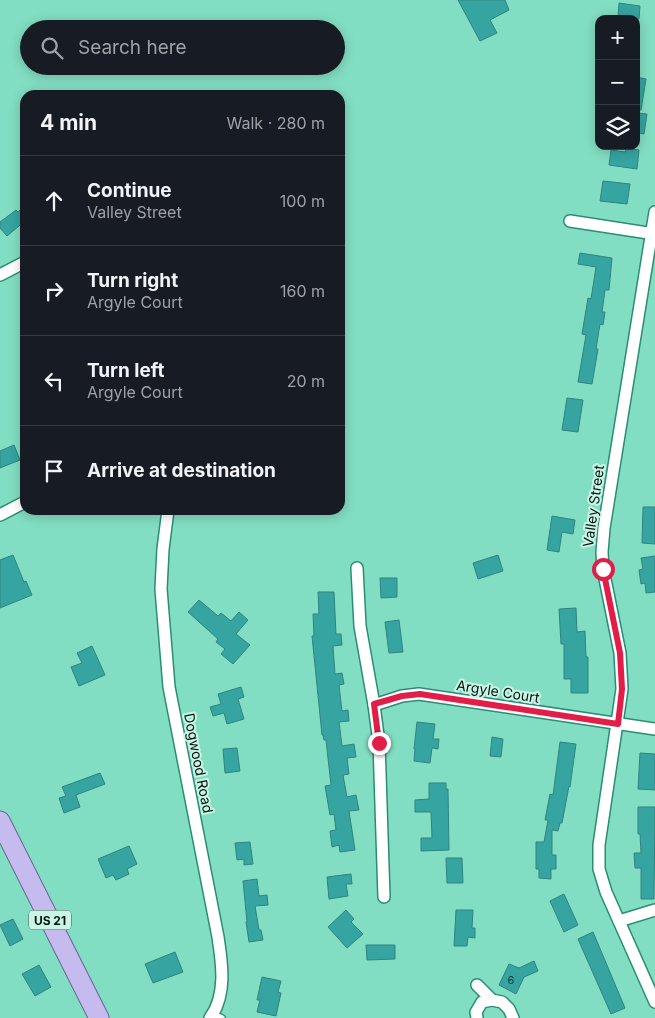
<!DOCTYPE html>
<meta charset="utf-8">
<style>
:root{--surface:#171b24;--page:#20242c;--text:#f1f3f6;--muted:#9ea1a6;--line:#363941}
body{margin:0;font-family:Inter,sans-serif;background:var(--page);color:var(--text)}
.controls{position:absolute;right:15px;top:15px;display:grid;overflow:hidden;border-radius:10px;box-shadow:0 2px 12px #0003}
.controls button{width:45px;height:45px;display:grid;place-items:center;padding:0;border:0;border-bottom:1px solid var(--line);background:var(--surface);color:var(--text);font:25px sans-serif}
.stop{position:absolute;width:15px;height:15px;margin:-11px;border:4px solid #e11d48;border-radius:50%;background:#fff}
.stop.end{background:#e11d48;border-color:#fff;box-shadow:0 1px 5px #0008}
.list{margin:0;padding:0;list-style:none}
h2{display:flex;justify-content:space-between;align-items:center;height:65px;margin:0;padding:0 20px;font-size:21px}
h2 small{font-size:16px;font-weight:400;color:var(--muted)}
.list li{display:grid;grid-template-columns:32px 1fr auto;gap:15px;align-items:center;box-sizing:border-box;height:90px;padding:0 20px;border-top:1px solid var(--line)}
.list b{display:block;font-size:19px;white-space:nowrap}
.list p{margin:0;font-size:16px;white-space:nowrap;color:var(--muted)}
.list em{font-size:16px;font-style:normal;color:var(--muted)}
.icon{flex:none;width:28px;height:28px;fill:none;stroke:currentColor;stroke-width:2;stroke-linecap:round;stroke-linejoin:round}
.map{position:relative;flex:none;width:655px;height:1018px;overflow:hidden}
.search{position:absolute;background:var(--surface);box-shadow:0 2px 12px #0003;left:20px;top:20px;width:325px;height:55px;display:flex;align-items:center;gap:12px;box-sizing:border-box;padding:0 18px;border-radius:28px;color:var(--muted);font-size:19px}
.panel{position:absolute;background:var(--surface);box-shadow:0 2px 12px #0003;left:20px;top:90px;width:325px;height:425px;border-radius:15px}
.map>svg:first-child{display:block}
</style>
<div class="map">
<svg width="655" height="1018" viewBox="0 0 655 1018">
<rect width="100%" height="100%" fill="#82dec2"/>
<g fill="#36a4a1" stroke="#318380">
<polygon points="458,0 505,0 509,10 490,20 497,33 480,41"/>
<polygon points="619,3 640,6 639,19 618,18"/>
<polygon points="636,77 646,79 641,110 636,110"/>
<polygon points="636,113 647,114 644,134 636,133"/>
<polygon points="626,148 639,150 637,169 609,165 611,150 625,152"/>
<polygon points="603,181 630,184 627,204 600,201"/>
<polygon points="25,205 25,221 7,236 0,228 0,222 16,210 18,212"/>
<polygon points="580,253 612,258 609,290 605,290 602,312 605,312 603,325 600,324 596,349 598,349 592,384 578,382 586,335 582,334 588,298 591,299 596,267 578,264"/>
<polygon points="567,398 583,400 578,432 562,430"/>
<polygon points="14,445 20,460 0,468 0,451"/>
<polygon points="643,507 655,507 655,544 642,543"/>
<polygon points="552,516 575,520 573,534 562,532 559,552 547,550"/>
<polygon points="13,555 24,582 26,581 32,595 0,608 0,560"/>
<polygon points="498,555 503,571 478,579 473,563"/>
<polygon points="655,556 655,592 646,593 645,583 641,584 639,570 643,569 641,558"/>
<polygon points="380,578 397,578 397,597 381,598"/>
<polygon points="318,592 334,592 336,634 341,634 342,645 333,646 335,674 342,673 344,684 339,685 342,711 348,710 349,721 339,722 342,746 354,744 356,757 347,758 349,774 343,775 347,797 356,795 359,810 349,811 355,850 340,852 339,845 332,847 330,831 336,830 334,814 330,815 325,786 331,785 326,740 324,740 323,735 322,735 312,636 314,636 313,614 319,614"/>
<polygon points="199,600 218,616 221,613 231,621 239,612 248,620 236,634 250,645 233,664 221,654 225,649 216,642 218,639 188,612"/>
<polygon points="576,608 577,632 585,631 586,657 588,657 588,693 571,693 571,679 564,679 564,644 561,644 559,609"/>
<polygon points="399,620 403,652 389,653 385,622"/>
<polygon points="92,646 105,675 79,686 71,667 82,663 77,653"/>
<polygon points="241,687 244,697 238,699 244,719 227,724 224,713 213,716 210,707 221,704 218,694"/>
<polygon points="417,722 435,724 433,739 439,739 438,749 432,748 430,763 414,761 415,749 414,749"/>
<polygon points="492,737 503,739 501,757 490,756"/>
<polygon points="560,742 576,744 570,787 569,786 562,823 560,823 558,831 552,830 552,855 556,855 556,869 551,869 551,879 539,878 539,869 536,869 536,842 544,842 548,820 545,820 550,794 553,795"/>
<polygon points="237,748 240,771 225,773 223,749"/>
<polygon points="640,753 655,754 655,790 638,789"/>
<polygon points="100,773 105,784 76,795 80,807 64,813 59,798 66,796 62,787"/>
<polygon points="429,783 446,783 446,789 448,789 449,850 421,851 421,838 432,838 431,812 415,812 415,800 429,799"/>
<polygon points="638,807 655,807 654,899 641,899 641,868 635,868 634,853 641,853 640,834 638,834"/>
<polygon points="250,842 253,864 244,865 244,859 237,860 235,843"/>
<polygon points="129,846 137,864 127,869 129,874 116,880 113,875 106,878 98,859"/>
<polygon points="446,858 462,858 463,883 447,883"/>
<polygon points="351,874 352,884 346,884 348,896 329,899 327,877"/>
<polygon points="257,879 259,896 267,895 268,905 255,906 259,930 261,930 263,940 249,942 246,922 247,922 243,881"/>
<polygon points="564,894 578,925 564,932 550,901"/>
<polygon points="346,910 354,919 351,922 363,934 347,948 328,927"/>
<polygon points="456,910 473,910 472,928 475,928 475,938 468,937 467,946 454,946"/>
<polygon points="13,919 23,939 10,946 0,925"/>
<polygon points="593,932 625,1008 611,1014 578,939"/>
<polygon points="366,945 395,945 395,959 367,960"/>
<polygon points="175,952 183,972 153,983 145,964"/>
<polygon points="534,961 538,971 524,977 516,994 499,985 509,964 519,968"/>
<polygon points="39,965 51,987 35,996 22,974"/>
<polygon points="262,977 281,981 278,992 281,993 276,1016 257,1012 260,1000 257,1000"/>
</g>
<g fill="none" stroke-linecap="round" stroke-linejoin="round">
<g stroke="#2a8d74" stroke-width="8">
<polyline id="lane" points="213,1014 222,1018"/>
</g>
<g stroke="#2a8d74" stroke-width="14">
<g id="street">
<polyline points="655,212 604,528 602,552 603,569 620,653 622,689 599,845 599,869 606,892 655,1002"/>
<polyline points="570,221 655,234"/>
<polyline points="0,275 25,262"/>
<path d="M 168,510 L 163,549 L 161,589 L 169,687 L 218,937 C 222,963 227,995 210,1018"/>
<polyline points="0,515 25,502"/>
<polyline points="357,568 360,626 374,705 379,743 384,897"/>
<polyline points="374,705 402,696 419,694 655,729"/>
<polyline points="619,921 655,910"/>
<polyline points="477,985 492,1000 502,1002 509,1009 513,1018"/>
<polyline points="477,1018 476,1012 482,1002 492,1000"/>
</g>
</g>
<g stroke="#686399" stroke-width="21">
<polyline id="primary" points="0,821 99,1018"/>
</g>
<use href="#lane" stroke="#fff" stroke-width="5.5"/>
<use href="#street" stroke="#fff" stroke-width="11"/>
<use href="#primary" stroke="#c6bbef" stroke-width="19"/>
</g>
<g fill="none" stroke-linecap="round" stroke-linejoin="round">
<polyline stroke="#e11d48" stroke-width="6" points="379,743 374,704 402,696 420,694 618,724 622,689 620,653 603,569"/>
</g>
<g text-anchor="middle" dominant-baseline="central" stroke-width="4" stroke-linejoin="round" paint-order="stroke">
<g font-size="11" fill="#0e3832">
<text x="511" y="980">6</text>
</g>
<rect fill="#caf5e6" stroke="#3d584e" stroke-width="1" x="29" y="910.5" width="42" height="19" rx="4"/>
<g font-size="12" font-weight="bold" fill="#00140d">
<text x="50" y="920">US 21</text>
</g>
<g font-size="14" fill="#00140d" stroke="#caf5e6">
<text transform="translate(593 506) rotate(-82)">Valley Street</text>
<text transform="translate(498 691) rotate(9)">Argyle Court</text>
<text transform="translate(199 763) rotate(79)">Dogwood Road</text>
</g>
</g>
</svg>
<div class="controls">
<button>+</button>
<button>−</button>
<button><svg class="icon" aria-label="layers" viewBox="0 0 24 24"><path d="M12 4l9 5-9 5-9-5zM3 14l9 5 9-5"/></svg></button>
</div>
<div class="stop" style="left:603px;top:569px"></div>
<div class="stop end" style="left:379px;top:743px"></div>
<div class="search"><svg class="icon" aria-label="search" viewBox="0 0 24 24"><circle cx="10" cy="10" r="6"/><path d="M15 15l6 6"/></svg>Search here</div>
<section class="panel">
<h2>4 min<small>Walk · 280 m</small></h2>
<ul class="list">
<li><svg class="icon" aria-label="ahead" viewBox="0 0 24 24"><path d="M12 20V5M6 11l6-6 6 6"/></svg><div><b>Continue</b><p>Valley Street</p></div><em>100 m</em></li>
<li><svg class="icon" aria-label="right" viewBox="0 0 24 24"><path d="M7 20v-9h11M14 6l5 5-5 5"/></svg><div><b>Turn right</b><p>Argyle Court</p></div><em>160 m</em></li>
<li><svg class="icon" aria-label="left" viewBox="0 0 24 24"><path d="M17 20v-9H6M10 6l-5 5 5 5"/></svg><div><b>Turn left</b><p>Argyle Court</p></div><em>20 m</em></li>
<li><svg class="icon" aria-label="arrive" viewBox="0 0 24 24"><path d="M6 21V4h12l-3 4 3 4H6"/></svg><div><b>Arrive at destination</b></div></li>
</ul>
</section>
</div>
